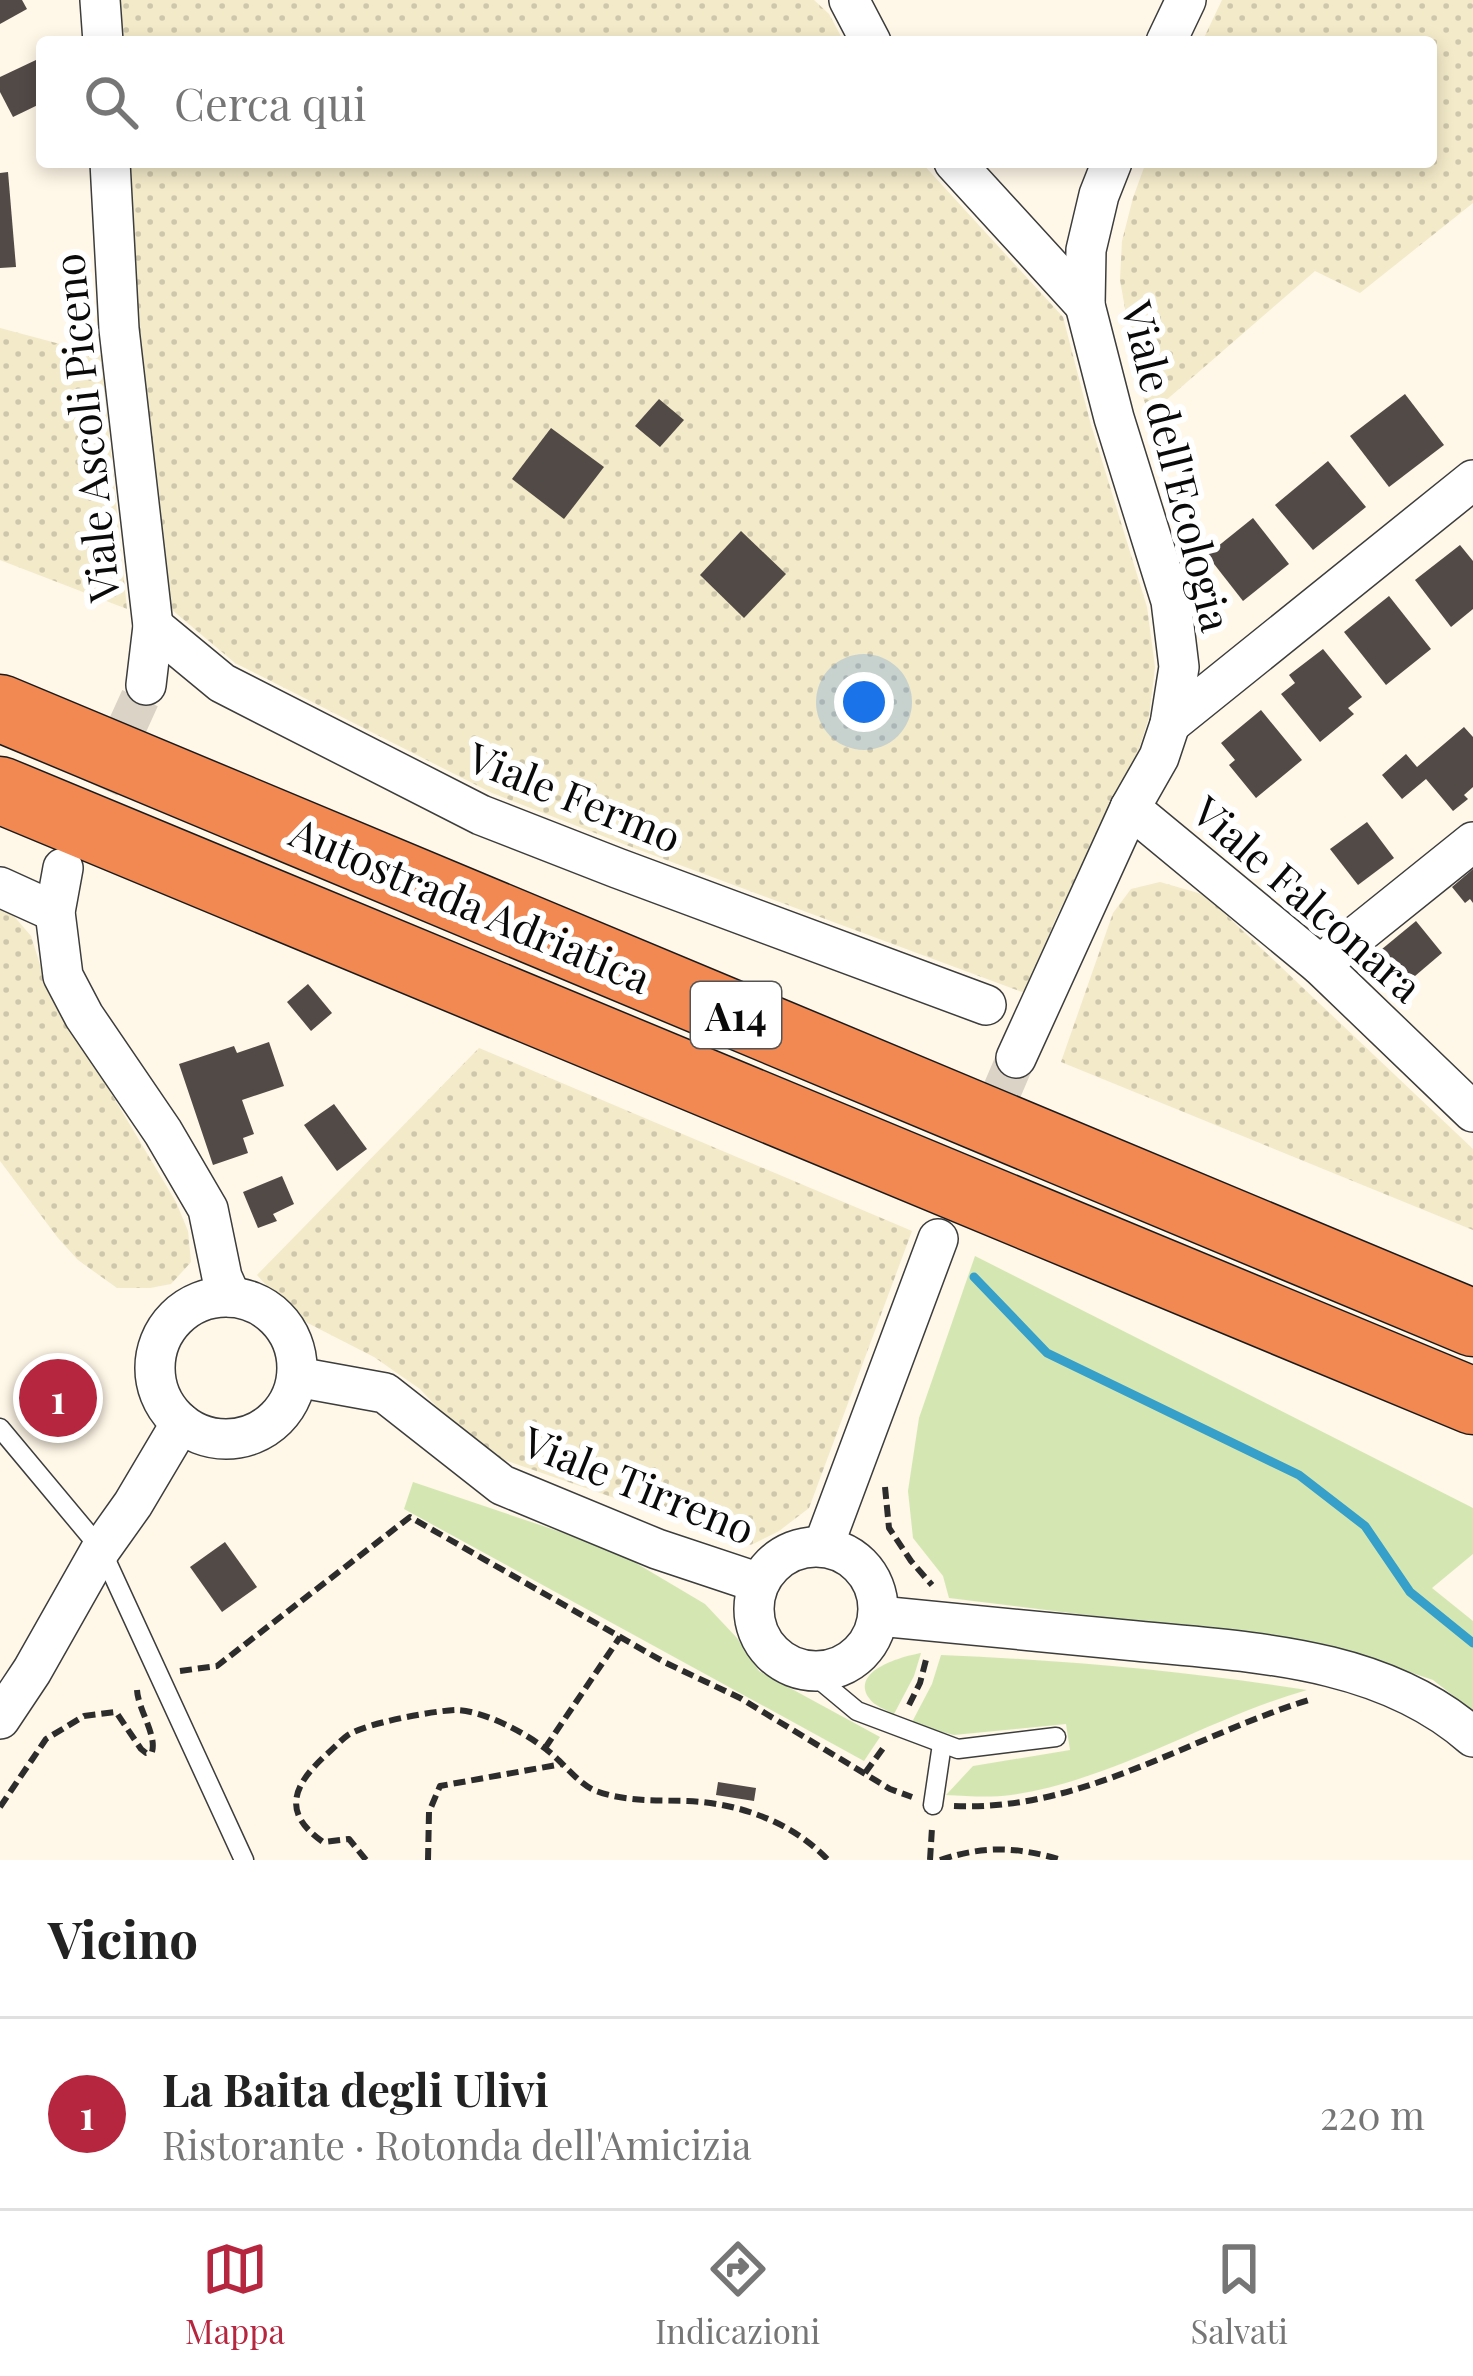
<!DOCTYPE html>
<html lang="it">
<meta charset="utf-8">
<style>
:root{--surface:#fff;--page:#f2f2f2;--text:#222;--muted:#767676;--line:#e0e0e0;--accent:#b6263e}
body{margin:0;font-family:"Playfair Display",serif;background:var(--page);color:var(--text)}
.you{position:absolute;left:864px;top:702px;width:42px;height:42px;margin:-30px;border:9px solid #fff;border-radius:50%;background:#1a73e8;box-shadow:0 0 0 18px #1a73e833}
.badge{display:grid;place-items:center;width:78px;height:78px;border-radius:50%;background:var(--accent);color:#fff;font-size:39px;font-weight:700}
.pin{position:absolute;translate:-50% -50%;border:6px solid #fff;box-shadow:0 3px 12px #0006}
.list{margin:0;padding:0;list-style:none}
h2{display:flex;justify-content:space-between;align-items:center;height:156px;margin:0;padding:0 48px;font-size:51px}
h2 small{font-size:39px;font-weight:400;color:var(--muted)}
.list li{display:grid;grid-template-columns:78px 1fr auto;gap:36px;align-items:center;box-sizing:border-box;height:192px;padding:0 48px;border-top:3px solid var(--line)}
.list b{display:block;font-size:45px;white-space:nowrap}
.list p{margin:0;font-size:39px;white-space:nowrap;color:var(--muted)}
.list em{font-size:39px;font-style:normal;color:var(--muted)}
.icon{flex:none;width:66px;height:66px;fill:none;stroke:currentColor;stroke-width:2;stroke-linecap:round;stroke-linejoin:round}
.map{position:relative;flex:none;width:1473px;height:1860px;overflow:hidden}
.search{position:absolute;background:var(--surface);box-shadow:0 6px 18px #0003;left:36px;right:36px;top:36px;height:132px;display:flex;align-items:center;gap:30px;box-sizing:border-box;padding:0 42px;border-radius:12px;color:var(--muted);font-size:45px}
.sheet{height:348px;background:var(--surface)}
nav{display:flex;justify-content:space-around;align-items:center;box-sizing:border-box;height:168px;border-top:3px solid var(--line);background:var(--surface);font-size:33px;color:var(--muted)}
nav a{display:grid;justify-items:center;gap:6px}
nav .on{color:var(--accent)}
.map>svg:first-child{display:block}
</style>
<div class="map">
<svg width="1473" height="1860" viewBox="0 0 1473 1860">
<defs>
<pattern id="farmland-dots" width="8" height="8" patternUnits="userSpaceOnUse" patternTransform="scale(3)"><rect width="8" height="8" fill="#f3eac9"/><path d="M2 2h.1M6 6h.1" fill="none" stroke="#cfc7ab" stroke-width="1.8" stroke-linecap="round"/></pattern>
</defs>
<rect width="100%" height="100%" fill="#fff7e7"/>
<g fill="url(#farmland-dots)">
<polygon points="120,0 814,0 829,14 844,42 122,42"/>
<polygon points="1222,0 1473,0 1473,203 1360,293 1315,271 1149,415 1138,382 1120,280 1122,241 1133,198 1146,162 1431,162 1431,42 1202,42"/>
<polygon points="129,162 921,162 1063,317 1091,425 1147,607 1155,667 1149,717 1139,749 1055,920 1025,993 626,845 492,793 235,663 171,609 138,328"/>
<polygon points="0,328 101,355 127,609 0,560"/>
<polygon points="1160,882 1205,895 1473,1149 1473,1230 1061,1062 1113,913 1131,889"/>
<polygon points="0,900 31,936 46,984 176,1202 188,1231 191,1262 171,1284 150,1288 117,1288 78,1260 58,1238 0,1161"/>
<polygon points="479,1048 912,1231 809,1508 779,1531 751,1545 478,1451 420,1389 374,1357 294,1316 257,1275"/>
</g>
<g fill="#d4e7b3">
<polygon points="975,1256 1473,1508 1473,1554 1432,1588 1473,1621 1473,1711 1433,1680 1329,1645 949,1598 943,1576 913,1538 908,1491 919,1418"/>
<polygon points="413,1482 614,1550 705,1604 737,1638 759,1671 880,1737 864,1761 404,1509"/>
<path d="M 921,1653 L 914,1676 L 894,1714 C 886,1710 873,1705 869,1698 C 850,1670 904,1656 921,1653 Z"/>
<path d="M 941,1655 C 1064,1660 1185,1671 1307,1690 C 1206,1719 1115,1780 1011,1795 C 989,1798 968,1796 946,1795 L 973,1766 L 1070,1750 L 1066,1724 L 954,1735 L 911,1724 L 932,1684 Z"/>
</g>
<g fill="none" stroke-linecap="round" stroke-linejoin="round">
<polyline stroke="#36a0ca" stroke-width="9" points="974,1277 1047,1353 1299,1475 1365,1526 1410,1592 1473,1643"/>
</g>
<g fill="#524a47">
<polygon points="0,0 22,0 27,9 0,24"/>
<polygon points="36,60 42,72 42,103 13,117 0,92 0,77"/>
<polygon points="8,172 16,267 0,268 0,173"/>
<polygon points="1405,394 1444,445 1389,487 1350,436"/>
<polygon points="659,399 684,420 660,447 635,426"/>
<polygon points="551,428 604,467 564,519 512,479"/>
<polygon points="1328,461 1366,507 1313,550 1275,505"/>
<polygon points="1253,518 1289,564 1243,601 1207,555"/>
<polygon points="741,531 786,574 744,618 700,575"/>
<polygon points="1460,545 1473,561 1473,609 1451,627 1415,580"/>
<polygon points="1389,596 1431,649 1386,685 1344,632"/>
<polygon points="1323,649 1362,697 1348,708 1354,714 1320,742 1281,694 1295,683 1289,675"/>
<polygon points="1261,710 1302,760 1256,798 1229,765 1235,760 1221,743"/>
<polygon points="1464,727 1473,737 1473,787 1464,795 1468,799 1453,811 1426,779 1402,799 1382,775 1406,754 1417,767"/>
<polygon points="1367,822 1394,858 1358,885 1330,849"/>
<polygon points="1473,869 1473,903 1470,899 1465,903 1452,887"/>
<polygon points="1416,921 1442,953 1415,976 1385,964 1376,954"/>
<polygon points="308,984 332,1013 311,1031 287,1002"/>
<polygon points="269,1042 284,1086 242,1100 254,1134 243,1138 248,1153 213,1165 179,1064 234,1046 237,1053"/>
<polygon points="334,1104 367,1149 337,1171 304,1125"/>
<polygon points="282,1176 294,1204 273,1214 277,1221 258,1228 243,1192"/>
<polygon points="225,1542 257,1587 222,1612 190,1567"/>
<polygon points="718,1782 756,1788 754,1801 716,1795"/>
</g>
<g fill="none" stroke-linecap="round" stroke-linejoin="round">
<g stroke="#dad3c6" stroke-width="39" stroke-dasharray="39 20" stroke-linecap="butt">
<polyline points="75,841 146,685"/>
<polyline points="952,1207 1016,1058"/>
</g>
<g stroke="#3d3d3d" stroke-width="21">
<g id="service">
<polyline points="0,1428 101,1549 244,1860"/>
<polyline points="809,1671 857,1711 958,1749 1056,1737"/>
<polyline points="933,1805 942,1744"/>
</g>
</g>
<g stroke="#3d3d3d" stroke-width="42">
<g id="minor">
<polyline points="100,0 103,42"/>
<polyline points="849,0 871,42"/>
<polyline points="1166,42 1186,0"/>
<polyline points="110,162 119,329 153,626 146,685"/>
<polyline points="954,162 1085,305"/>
<polyline points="153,626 222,683 481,815 617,868 986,1005"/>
<polyline points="1170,724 1473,480"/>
<polyline points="1130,808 1320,965 1473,1112"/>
<polyline points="63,868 55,912 63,976 84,1016 163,1132 208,1209 222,1277 231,1297"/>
<polyline points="0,887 55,912"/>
<polyline points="1320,965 1473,842"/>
<polyline points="1016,1058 1130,808 1159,757 1170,724 1179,667 1171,601 1114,418 1085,305 1086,250 1099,195 1112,162"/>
<circle cx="226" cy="1368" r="71"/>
<polyline points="297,1377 385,1393 502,1485 657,1549 759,1583"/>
<circle cx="816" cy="1609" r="62"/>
<polyline points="823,1547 938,1239"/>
<path d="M 879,1616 C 961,1624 1043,1632 1126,1640 C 1244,1652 1379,1654 1473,1737"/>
<polyline points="0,1719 32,1671 101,1549 133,1504 181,1423"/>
</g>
</g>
<g stroke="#1b1b1b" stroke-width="69">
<g id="motorway">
<polyline points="0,708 1473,1323"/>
<polyline points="0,790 1473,1401"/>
</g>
</g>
<g stroke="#2c2c2c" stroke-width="6" stroke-dasharray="12 6" stroke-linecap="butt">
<polyline points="885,1487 889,1528 911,1561 932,1585"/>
<polyline points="180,1671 217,1666 410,1517 664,1662 740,1698 890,1789 912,1797"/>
<polyline points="909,1705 920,1683 927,1656"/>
<polyline points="545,1748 620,1637"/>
<polyline points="865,1773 884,1747"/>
<path d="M 954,1806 C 1082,1812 1193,1735 1312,1699"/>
<path d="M 0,1807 L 46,1739 L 84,1716 L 116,1712 L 141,1749 L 146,1753 L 152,1752 C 157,1735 138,1709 137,1690"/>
<path d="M 366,1860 L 349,1839 L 323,1842 C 280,1812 294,1784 327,1754 C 334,1748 341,1740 348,1735 C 367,1723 432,1711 455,1710 C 483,1710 526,1733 547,1750 C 563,1762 578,1784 596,1791 C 626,1802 657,1800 687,1801 C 739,1803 792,1822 828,1860"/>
<polyline points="428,1860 429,1812 440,1786 562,1764"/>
<polyline points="930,1860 932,1828"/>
<path d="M 940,1860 C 986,1845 1017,1847 1062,1860"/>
</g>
<use href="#service" stroke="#fff" stroke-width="18"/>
<use href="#minor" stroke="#fff" stroke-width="39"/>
<use href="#motorway" stroke="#f28852" stroke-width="66"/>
</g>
<g text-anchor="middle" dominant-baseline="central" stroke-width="12" stroke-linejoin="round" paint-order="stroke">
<rect fill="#fff" stroke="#545454" stroke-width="3" x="691" y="982" width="90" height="66" rx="9"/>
<g font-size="39" font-weight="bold" fill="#0a0a0a">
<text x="736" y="1015">A14</text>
</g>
<g font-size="42" fill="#0a0a0a" stroke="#fff">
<text transform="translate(85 428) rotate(-96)">Viale Ascoli Piceno</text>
<text transform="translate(1178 466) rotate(76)">Viale dell'Ecologia</text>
<text transform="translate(575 796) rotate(22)">Viale Fermo</text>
<text transform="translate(1308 898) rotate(41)">Viale Falconara</text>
<text transform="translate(471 904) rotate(23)">Autostrada Adriatica</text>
<text transform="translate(639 1484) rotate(22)">Viale Tirreno</text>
</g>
</g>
</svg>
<div class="you"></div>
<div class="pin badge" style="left:58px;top:1398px">1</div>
<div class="search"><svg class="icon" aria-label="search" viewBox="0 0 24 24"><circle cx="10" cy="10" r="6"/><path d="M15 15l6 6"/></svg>Cerca qui</div>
</div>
<section class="sheet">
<h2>Vicino<small></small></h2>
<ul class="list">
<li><span class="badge">1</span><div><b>La Baita degli Ulivi</b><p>Ristorante · Rotonda dell'Amicizia</p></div><em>220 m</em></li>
</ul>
</section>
<nav>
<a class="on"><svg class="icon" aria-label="map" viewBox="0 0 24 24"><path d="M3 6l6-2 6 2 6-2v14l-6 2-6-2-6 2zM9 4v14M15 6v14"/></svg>Mappa</a>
<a><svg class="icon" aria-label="directions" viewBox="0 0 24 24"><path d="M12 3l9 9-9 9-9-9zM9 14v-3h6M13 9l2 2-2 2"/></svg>Indicazioni</a>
<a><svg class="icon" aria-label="saved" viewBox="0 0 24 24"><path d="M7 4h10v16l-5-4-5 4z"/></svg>Salvati</a>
</nav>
